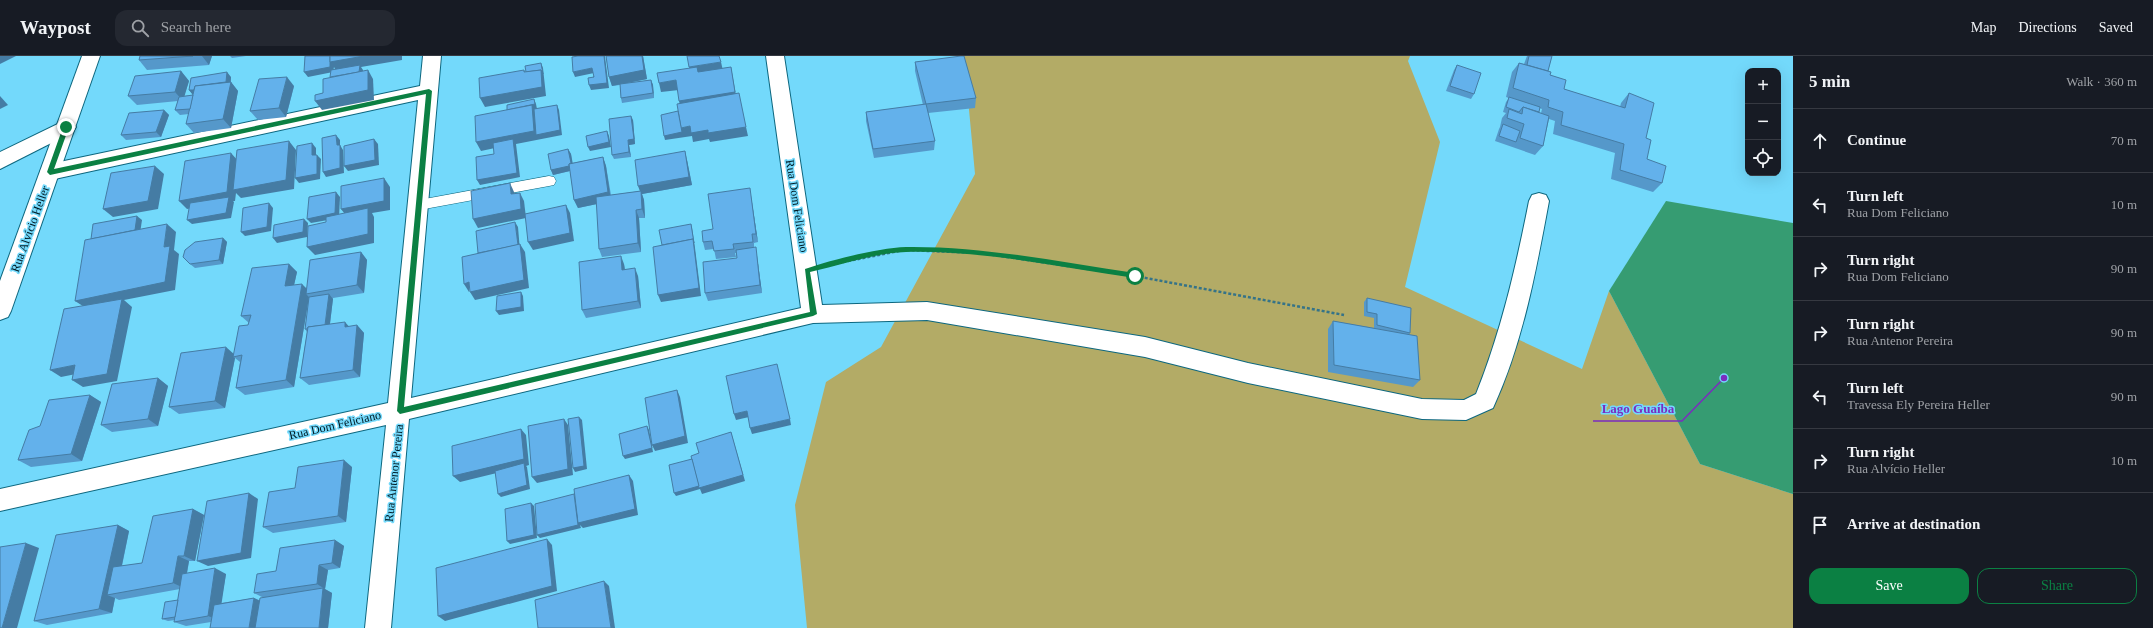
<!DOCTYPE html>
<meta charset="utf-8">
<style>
:root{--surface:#171b24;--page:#242831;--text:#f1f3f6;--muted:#9ea1a6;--line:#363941;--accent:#0b8043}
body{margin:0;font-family:Georgia,serif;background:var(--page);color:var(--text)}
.controls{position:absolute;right:12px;top:12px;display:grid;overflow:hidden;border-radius:8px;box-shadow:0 4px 16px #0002}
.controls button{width:36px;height:36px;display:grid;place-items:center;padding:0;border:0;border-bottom:1px solid var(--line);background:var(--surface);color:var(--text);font:20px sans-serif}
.stop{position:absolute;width:12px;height:12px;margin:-9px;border:3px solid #0b8043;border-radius:50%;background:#fff}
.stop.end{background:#0b8043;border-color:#fff;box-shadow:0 1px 4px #0008}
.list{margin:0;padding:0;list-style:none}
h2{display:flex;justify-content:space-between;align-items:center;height:52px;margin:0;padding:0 16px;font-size:17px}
h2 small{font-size:13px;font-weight:400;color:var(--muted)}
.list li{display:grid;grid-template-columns:26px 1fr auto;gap:12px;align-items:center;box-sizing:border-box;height:64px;padding:0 16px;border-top:1px solid var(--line)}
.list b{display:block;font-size:15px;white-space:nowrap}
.list p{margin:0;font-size:13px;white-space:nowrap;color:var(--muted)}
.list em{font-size:13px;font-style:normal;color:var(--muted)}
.actions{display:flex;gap:8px;padding:12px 16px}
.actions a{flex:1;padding:9px 0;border:1px solid var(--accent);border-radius:12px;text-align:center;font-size:14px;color:var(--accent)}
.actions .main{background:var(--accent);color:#fff}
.icon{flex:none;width:22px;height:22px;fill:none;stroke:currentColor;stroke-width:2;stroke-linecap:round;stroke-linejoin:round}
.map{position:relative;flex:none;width:1793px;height:572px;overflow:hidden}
header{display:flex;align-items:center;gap:24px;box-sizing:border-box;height:56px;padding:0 20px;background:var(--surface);border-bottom:1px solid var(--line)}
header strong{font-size:19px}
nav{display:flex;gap:22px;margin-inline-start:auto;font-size:14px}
.search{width:280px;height:36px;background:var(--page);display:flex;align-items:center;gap:10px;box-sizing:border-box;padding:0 14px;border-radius:12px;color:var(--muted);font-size:15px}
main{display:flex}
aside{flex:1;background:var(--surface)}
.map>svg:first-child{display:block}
</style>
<header>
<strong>Waypost</strong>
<div class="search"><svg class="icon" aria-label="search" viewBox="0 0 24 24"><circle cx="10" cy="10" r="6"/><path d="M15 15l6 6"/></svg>Search here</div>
<nav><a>Map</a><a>Directions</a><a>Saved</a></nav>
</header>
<main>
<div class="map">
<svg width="1793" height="572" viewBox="0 0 1793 572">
<rect width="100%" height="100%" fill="#73d9fb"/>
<polygon fill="#b3ab66" points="964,0 1410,0 1408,5 1440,86 1405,231 1582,313 1609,235 1700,408 1793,438 1793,572 807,572 795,449 826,326 881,291 975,118"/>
<polygon fill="#369c72" points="1666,145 1793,167 1793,438 1700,408 1609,235"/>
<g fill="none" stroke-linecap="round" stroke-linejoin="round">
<g stroke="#0d677f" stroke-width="1">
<polygon id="lane" points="549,120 554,121 556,125 554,129 549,130 419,154 414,153 412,149 414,145 419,144"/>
</g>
<g stroke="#0d677f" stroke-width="2">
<g id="street">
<path d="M 423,0 L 441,0 L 411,342 L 801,252 L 766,0 L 784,0 L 822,249 L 927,246 L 1145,281 L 1248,307 L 1422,343 L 1464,344 L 1476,338 C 1501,276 1516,211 1529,145 L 1532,139 L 1539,137 L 1546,139 L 1549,145 C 1536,215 1523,287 1493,352 L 1466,364 L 1422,363 L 1248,327 L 1145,301 L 927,264 L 813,267 L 409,363 L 391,572 L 365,572 L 386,369 L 0,455 L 0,433 L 388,347 L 418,44 L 50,124 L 43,121 L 40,116 L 43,111 L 50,108 L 420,30 Z"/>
<polygon points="66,64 73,66 76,71 73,76 0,113 0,96"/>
</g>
</g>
<g stroke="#0d677f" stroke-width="2">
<polygon id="secondary" points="82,0 100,0 11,255 8,261 0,264 0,225"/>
</g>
<polyline stroke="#357388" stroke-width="2.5" stroke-dasharray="3 2" stroke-linecap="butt" points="833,208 904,194 980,197 1135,220 1344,259"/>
<use href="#lane" fill="#fff" fill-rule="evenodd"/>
<use href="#street" fill="#fff" fill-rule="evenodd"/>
<use href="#secondary" fill="#fff" fill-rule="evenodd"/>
</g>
<g fill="#5598ca" fill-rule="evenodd">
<polygon points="140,0 212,0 209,9 147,14 139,4"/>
<polygon points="230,0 246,0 232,2"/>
<polygon points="606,0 643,0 647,23 628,27 651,24 653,29 654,42 622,47 621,42 620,29 612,30 609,21"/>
<path d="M 1527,0 L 1552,0 L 1548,15 L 1550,19 L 1564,33 L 1620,51 L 1621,47 L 1629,37 L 1646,82 L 1647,103 L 1662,127 L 1653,136 L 1611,123 L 1615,97 L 1553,78 L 1555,65 L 1549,63 L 1543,90 L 1535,99 L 1495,85 L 1499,73 L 1500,71 L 1502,62 L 1506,57 L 1503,56 L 1506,46 L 1509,42 L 1506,41 L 1512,16 L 1519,7 L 1524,8 ZM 1539,52 L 1542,53 L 1541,57 L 1539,56 Z"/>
<polygon points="915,6 976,42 975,52 928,57 935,85 934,94 874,102 866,65 866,56 923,49 915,15"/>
<polygon points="1457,9 1474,38 1471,43 1446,35 1454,14"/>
<polygon points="181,15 189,25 184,40 193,39 189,34 231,21 231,26 238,35 231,72 194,77 186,68 189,58 180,59 175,54 178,45 137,49 128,40"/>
<polygon points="294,30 286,61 258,64 250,55"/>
<polygon points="164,54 169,59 161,81 126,84 121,79"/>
<polygon points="633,64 635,88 629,89 631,101 614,103 612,99"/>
<polygon points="568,93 571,98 572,107 603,101 606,110 611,139 640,135 687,104 692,129 642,138 644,144 645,162 639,162 641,196 602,201 599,193 597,148 578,152 574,144 570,115 553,119 551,114"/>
<polygon points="751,140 758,186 754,187 754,192 757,200 762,237 708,245 705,237 737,202 736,197 735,197 736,201 716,203 714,193 705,194 703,186 713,173"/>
<polygon points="223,182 227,186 223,208 195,212 190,208"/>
<polygon points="361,196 367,204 364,237 333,242 330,268 349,271 357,269 364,277 360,321 309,329 300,322 307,276 305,273 309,241 294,331 245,339 236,332 240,306 235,302 225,352 179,358 169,351 234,298 249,267 241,260 289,208 297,216 294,229 306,232"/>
<polygon points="624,208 625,214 638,220 641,252 586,262 582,254"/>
<polygon points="1367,242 1410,277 1409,278 1420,324 1413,331 1328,316 1328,273 1333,265 1374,272 1374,262 1364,260 1364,246"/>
<polygon points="158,322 168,330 158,370 112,376 101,369"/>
<polygon points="90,339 101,346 82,405 31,411 18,404"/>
<polygon points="352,411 346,466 273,477 263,471 295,432"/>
<polygon points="193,453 204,459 195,505 189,505 187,518 226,518 221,547 254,542 259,544 264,542 254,537 276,515 335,484 344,490 340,512 328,514 325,533 332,537 328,572 210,572 211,566 186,570 174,566 175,564 168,565 162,563 178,544 180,533 119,544 115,542 112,557 47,569 34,565 118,469 129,475 122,510 142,507"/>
</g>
<g fill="#457ca4">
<polygon points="0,0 16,0 0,8"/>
<polygon points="202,0 212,0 209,9"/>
<polygon points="330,0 402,0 402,4 361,11 363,14 363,23 336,15 334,11 333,16 308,21 304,16"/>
<polygon points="604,0 605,0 605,1 609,32 591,34 589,29"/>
<polygon points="642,0 643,0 647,23 612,30 609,21"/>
<polygon points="721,6 723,15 692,21 689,11"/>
<polygon points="541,7 543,12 546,40 485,51 480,42 524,16 524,14 527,21"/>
<polygon points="731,11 737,45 681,54 679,45"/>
<polygon points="592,12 594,17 575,21 573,16"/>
<polygon points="368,14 373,23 374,44 322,54 315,45"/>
<polygon points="181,15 189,25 183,45 175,36"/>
<polygon points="227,16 231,21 230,30 231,26 238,35 231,72 223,63 193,39 189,34"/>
<polygon points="287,21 294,30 286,61 279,52"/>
<polygon points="651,24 653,29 654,42 653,37"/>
<polygon points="676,24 679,34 661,36 659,27"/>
<polygon points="0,40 8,49 0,53"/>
<polygon points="534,43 536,48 537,53 557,49 559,54 562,79 516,88 520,121 480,129 477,124 514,88 481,95 476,86"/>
<polygon points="164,54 169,59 161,81 156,76"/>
<polygon points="631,60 633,64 635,88 629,89 631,101 629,96 628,84"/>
<polygon points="690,70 708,74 746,71 748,80 710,86 709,83 693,86 692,80 665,84 664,80 681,72"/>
<polygon points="607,75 609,80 611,91 590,95 588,91"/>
<polygon points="336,79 340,84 340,89 343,94 344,117 326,121 323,116 337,89"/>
<polygon points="374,83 378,88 379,109 348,115 344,110"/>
<polygon points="289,85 296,94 294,133 241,142 236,137 235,145 233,145 234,146 231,162 192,168 187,164 228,146 187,153 179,145 231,97 239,106"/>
<polygon points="312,87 316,92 316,104 312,99"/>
<polygon points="568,93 571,98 574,114 553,119 551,114"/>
<polygon points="685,95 687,104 692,129 642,138 644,144 645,162 642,153 641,138 638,130"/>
<polygon points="317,99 321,103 320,123 299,127 295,122"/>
<polygon points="603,101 606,110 611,145 578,152 574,144"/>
<polygon points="155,110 164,118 158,153 113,161 103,153"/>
<polygon points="384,122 390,131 390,154 372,157 374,161 374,187 315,199 307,191 348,162 341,153"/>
<polygon points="510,127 514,136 516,147 511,138"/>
<polygon points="750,132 751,140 758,186 756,178"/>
<polygon points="336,136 340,141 339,162 311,167 307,163"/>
<polygon points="520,137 524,145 526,162 478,172 473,163"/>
<polygon points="269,147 273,152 271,175 245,180 241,176"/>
<polygon points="566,149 570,157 574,185 533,194 528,186"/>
<polygon points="636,154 639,162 641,196 638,187"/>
<polygon points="137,160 142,164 139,184 95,192"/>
<polygon points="304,163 308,167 307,181 277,187 273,182"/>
<polygon points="515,166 518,171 520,195 518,190"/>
<polygon points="167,168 176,176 174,194 179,198 175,234 124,244 132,251 117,325 83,331 72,324 86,252 75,245 164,191"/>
<polygon points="691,168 692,172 695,192 701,240 661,246 658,239"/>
<polygon points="223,182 227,186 223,208 219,204"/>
<polygon points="520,188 525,196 529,232 475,244 470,236"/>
<polygon points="756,191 757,200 762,237 760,229"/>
<polygon points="361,196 367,204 364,237 357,229"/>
<polygon points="621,200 624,208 626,222 622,214"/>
<polygon points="289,208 297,216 292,238 285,230"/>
<polygon points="635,212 638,220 641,252 638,245"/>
<polygon points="469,226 469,236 464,228"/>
<polygon points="302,228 310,236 306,238 309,241 294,331 286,324"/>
<polygon points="521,236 523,240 524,255 499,259 496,255"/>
<polygon points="329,238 333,243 329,275 325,271"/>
<polygon points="345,266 352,274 345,271"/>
<polygon points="357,269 364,277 360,321 353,314"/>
<polygon points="226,291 235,299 233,301 235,302 225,352 215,345"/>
<polygon points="75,309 86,316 61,321 50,314"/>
<polygon points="158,322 168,330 158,370 148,363"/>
<polygon points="677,334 680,341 688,387 655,395 652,389"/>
<polygon points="90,339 101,346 82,405 71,398"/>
<polygon points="747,355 749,361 736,364 734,358"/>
<polygon points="579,361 582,364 587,413 575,416 573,412"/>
<polygon points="564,363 568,369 573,419 537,427 532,421"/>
<polygon points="790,363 791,369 752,378 750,372"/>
<polygon points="647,370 649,374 653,396 625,403 623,400"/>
<polygon points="521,373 526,379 529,409 526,410 527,411 530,433 501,441 498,438 525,410 460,426 453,420"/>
<polygon points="731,376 745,425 702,438 700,433 676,440 674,437"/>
<polygon points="344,404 352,411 346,466 338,460"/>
<polygon points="629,419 633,425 638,459 583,472 580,469 581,472 540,482 537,479"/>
<polygon points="249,437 258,443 251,502 208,510 197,505"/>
<polygon points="531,447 534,450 537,482 510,488 507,485"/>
<polygon points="193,453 204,459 195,505 184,500"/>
<polygon points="118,469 129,475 116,537 107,539 115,542 112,557 99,553"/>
<polygon points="547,483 552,489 557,535 445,565 438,560"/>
<polygon points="335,484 344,490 340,512 332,507"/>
<polygon points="26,487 39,492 17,572 2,572"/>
<polygon points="178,500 189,505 184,532 173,527"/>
<polygon points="319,509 328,514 325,533 317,528"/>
<polygon points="215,512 226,518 219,564 208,560"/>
<polygon points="604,525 609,530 615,572 611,572"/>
<polygon points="323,532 332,537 328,572 319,572"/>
<polygon points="254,542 264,547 260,572 249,572"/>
</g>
<g fill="#63b1eb" stroke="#457ca4">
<polygon points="140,0 193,0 139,4"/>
<polygon points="305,0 330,0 330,11 304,16"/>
<polygon points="330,0 364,0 330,6"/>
<polygon points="578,0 604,0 607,27 589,29 588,22 594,21 592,12 573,16 572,1"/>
<polygon points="606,0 642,0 644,14 609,21"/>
<polygon points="687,0 719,0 721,6 689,11"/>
<polygon points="961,0 964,0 976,42 926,48 915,6"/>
<polygon points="1529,0 1552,0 1548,15 1527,9"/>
<polygon points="541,7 543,18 541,14 526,16 525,10"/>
<polygon points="1519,7 1551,16 1550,19 1566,24 1564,33 1625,52 1629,37 1654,47 1646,82 1651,84 1647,103 1666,110 1662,127 1620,114 1624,88 1561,69 1563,56 1548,51 1549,44 1513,32"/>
<polygon points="360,9 359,16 330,21 331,14"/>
<polygon points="1457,9 1481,17 1474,38 1450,30"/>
<polygon points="697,11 698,16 731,11 735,36 679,45 676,24 659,27 657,17"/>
<polygon points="368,14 368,34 315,45 315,39 323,37 323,23"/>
<polygon points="524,14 524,16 541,14 542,31 480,42 479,22"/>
<polygon points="181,15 175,36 128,40 135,20"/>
<polygon points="227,16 226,26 195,30 194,34 189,34 191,22"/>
<polygon points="287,21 279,52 250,55 259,23"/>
<polygon points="651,24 653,37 621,42 620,28"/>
<polygon points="231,26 223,63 186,68 195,30"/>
<polygon points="739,37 746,71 708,77 708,74 691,77 690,70 681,72 677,48"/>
<polygon points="193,39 190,53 175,54 179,41"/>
<polygon points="1509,41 1540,51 1539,56 1523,51 1519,56 1506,51"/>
<polygon points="534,43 535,48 507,54 507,49"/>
<polygon points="926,48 935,85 873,93 866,56"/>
<polygon points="532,49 534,75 476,86 475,60"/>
<polygon points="557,49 560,74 536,79 534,53"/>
<polygon points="1523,51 1549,60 1543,90 1520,82 1524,68 1507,62 1509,53 1522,58"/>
<polygon points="164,54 156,76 121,79 129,57"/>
<polygon points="678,55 682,76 664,80 661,59"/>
<polygon points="631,60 634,83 628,84 629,96 612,99 609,63"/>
<polygon points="1503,68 1520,75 1516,86 1499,80"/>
<polygon points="607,75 609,86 588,91 586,80"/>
<polygon points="336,79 337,89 340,89 340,112 323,116 322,82"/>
<polygon points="374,83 375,104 344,110 344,90"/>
<polygon points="513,83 517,117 477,124 476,101 494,98 493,87"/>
<polygon points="289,85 286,124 233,134 237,94"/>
<polygon points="312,87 312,99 317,99 317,118 295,122 297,90"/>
<polygon points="568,93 571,107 569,108 569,110 551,114 548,98"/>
<polygon points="685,95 689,121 638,130 635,104"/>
<polygon points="231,97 227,136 179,145 185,105"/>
<polygon points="603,101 608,136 574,144 569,108"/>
<polygon points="155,110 148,145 103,153 111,117"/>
<polygon points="384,122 384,145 341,153 341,130"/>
<polygon points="510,127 511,138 520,137 521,153 473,163 471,135"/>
<polygon points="750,132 756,178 752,178 753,186 733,188 734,193 714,195 712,185 703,186 702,175 713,173 708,138"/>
<polygon points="641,135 642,153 636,154 638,187 599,193 596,141"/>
<polygon points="336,136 335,157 307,163 309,141"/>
<polygon points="229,141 226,157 187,164 190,147"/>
<polygon points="269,147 267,171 241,176 243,152"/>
<polygon points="566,149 570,177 528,186 525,158"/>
<polygon points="368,152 368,178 307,191 308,170 326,166 326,161"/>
<polygon points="137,160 135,174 91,183 93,168"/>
<polygon points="304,163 303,176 273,182 274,169"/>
<polygon points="515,166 518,189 478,197 476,175"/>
<polygon points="167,168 164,191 170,190 165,226 75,245 85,184"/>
<polygon points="691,168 694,187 693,183 662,189 659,174"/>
<polygon points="223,182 219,204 190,208 183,201 185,194 195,186"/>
<polygon points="693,183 699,232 658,239 653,191"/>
<polygon points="520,188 524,224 470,236 469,226 464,228 462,201"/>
<polygon points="756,191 760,229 705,237 703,206 737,202 736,194"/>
<polygon points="361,196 357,229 306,238 310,204"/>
<polygon points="621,200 622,214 635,212 638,245 582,254 579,206"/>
<polygon points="289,208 285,230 302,228 286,324 236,332 242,299 233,301 239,270 248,269 251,259 241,260 252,212"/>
<polygon points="521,236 521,251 496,255 497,240"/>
<polygon points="329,238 325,269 308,271 307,273 305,273 309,241"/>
<polygon points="1367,242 1411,252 1410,277 1377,269 1377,258 1367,256"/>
<polygon points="122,243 107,318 72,324 75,309 50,314 64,253"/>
<polygon points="1333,265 1417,280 1420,324 1334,309"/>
<polygon points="345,266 345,271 357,269 353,314 300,322 308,271"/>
<polygon points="226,291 215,345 169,351 181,297"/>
<polygon points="777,308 790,363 750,372 747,355 734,358 726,320"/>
<polygon points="158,322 148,363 101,369 112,328"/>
<polygon points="677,334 685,380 652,389 645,342"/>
<polygon points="90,339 71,398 18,404 29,374 40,370 49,344"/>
<polygon points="579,361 584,410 573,412 568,363"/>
<polygon points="564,363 568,413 532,421 528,370"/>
<polygon points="647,370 652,392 623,400 619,378"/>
<polygon points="521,373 524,403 453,420 452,390"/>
<polygon points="731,376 743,419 699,432 691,400 699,397 696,387"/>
<polygon points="692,403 699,430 674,437 669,409"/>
<polygon points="344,404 338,460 263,471 269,436 295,432 298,411"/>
<polygon points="524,407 527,429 498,438 495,415"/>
<polygon points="629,419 635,453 578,467 574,433"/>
<polygon points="249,437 241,497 197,505 207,445"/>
<polygon points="574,438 578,469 537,479 535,448"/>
<polygon points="531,447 534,479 507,485 505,453"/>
<polygon points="193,453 184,500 178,500 173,527 107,539 113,511 142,507 153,460"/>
<polygon points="118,469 99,553 34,565 56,479"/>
<polygon points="547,483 552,530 438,560 436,512"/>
<polygon points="335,484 332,507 319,509 317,528 254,537 257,518 276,515 280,492"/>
<polygon points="26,487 2,572 0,572 0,491"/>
<polygon points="215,512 208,560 174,566 182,518"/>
<polygon points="604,525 611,572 538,572 535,544"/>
<polygon points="323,532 319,572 255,572 260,542"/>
<polygon points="254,542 249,572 210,572 214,549"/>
<polygon points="178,544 175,561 162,563 165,546"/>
</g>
<path fill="#0b8043" d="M 429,33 L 432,35 L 404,351 L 810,256 L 805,213 C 831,204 878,192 906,191 C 983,190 1059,206 1135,217 L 1138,220 L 1135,222 C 1059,211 982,194 906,196 C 874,197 841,209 810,216 L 817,258 L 813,260 L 400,358 L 397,355 L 426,38 L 50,119 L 47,116 L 63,71 L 66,69 L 69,71 L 54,113 Z"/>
<g text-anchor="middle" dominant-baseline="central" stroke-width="3" stroke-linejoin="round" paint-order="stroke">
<g font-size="12" fill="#001a24" stroke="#73d9fb">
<text transform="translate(797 150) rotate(81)">Rua Dom Feliciano</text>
<text transform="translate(30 173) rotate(-70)">Rua Alvício Heller</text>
<text transform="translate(335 369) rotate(-13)">Rua Dom Feliciano</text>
<text transform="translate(394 417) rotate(-84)">Rua Antenor Pereira</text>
</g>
</g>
<path fill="none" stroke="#7b2cbf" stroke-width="1.5" d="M1724 322L1682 365H1593"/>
<circle fill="#7b2cbf" stroke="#73d9fb" stroke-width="1.5" cx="1724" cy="322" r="4"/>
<g font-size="13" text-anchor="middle" font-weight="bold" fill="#7b2cbf" stroke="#73d9fb" stroke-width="3" stroke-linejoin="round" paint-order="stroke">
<text x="1638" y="357">Lago Guaíba</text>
</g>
</svg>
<div class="controls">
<button>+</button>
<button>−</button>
<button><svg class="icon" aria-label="locate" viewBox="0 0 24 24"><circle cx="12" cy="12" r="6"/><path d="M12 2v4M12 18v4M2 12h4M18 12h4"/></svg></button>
</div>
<div class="stop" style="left:1135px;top:220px"></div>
<div class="stop end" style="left:66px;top:71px"></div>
</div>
<aside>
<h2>5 min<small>Walk · 360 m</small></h2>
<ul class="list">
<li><svg class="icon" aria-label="ahead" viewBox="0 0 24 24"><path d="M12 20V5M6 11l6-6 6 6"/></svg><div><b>Continue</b></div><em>70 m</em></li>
<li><svg class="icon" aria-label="left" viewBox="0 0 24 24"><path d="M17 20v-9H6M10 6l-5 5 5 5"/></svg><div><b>Turn left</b><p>Rua Dom Feliciano</p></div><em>10 m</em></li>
<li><svg class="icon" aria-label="right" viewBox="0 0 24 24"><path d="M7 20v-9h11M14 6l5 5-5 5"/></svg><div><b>Turn right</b><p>Rua Dom Feliciano</p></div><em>90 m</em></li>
<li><svg class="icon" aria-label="right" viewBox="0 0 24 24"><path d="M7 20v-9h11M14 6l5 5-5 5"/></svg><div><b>Turn right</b><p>Rua Antenor Pereira</p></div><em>90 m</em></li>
<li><svg class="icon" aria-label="left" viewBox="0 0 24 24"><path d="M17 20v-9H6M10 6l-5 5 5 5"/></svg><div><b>Turn left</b><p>Travessa Ely Pereira Heller</p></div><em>90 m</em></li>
<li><svg class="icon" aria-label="right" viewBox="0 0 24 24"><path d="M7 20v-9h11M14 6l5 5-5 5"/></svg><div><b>Turn right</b><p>Rua Alvício Heller</p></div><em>10 m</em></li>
<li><svg class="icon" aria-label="arrive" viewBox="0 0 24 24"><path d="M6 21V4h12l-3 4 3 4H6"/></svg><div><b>Arrive at destination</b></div></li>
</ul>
<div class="actions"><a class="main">Save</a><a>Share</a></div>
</aside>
</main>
